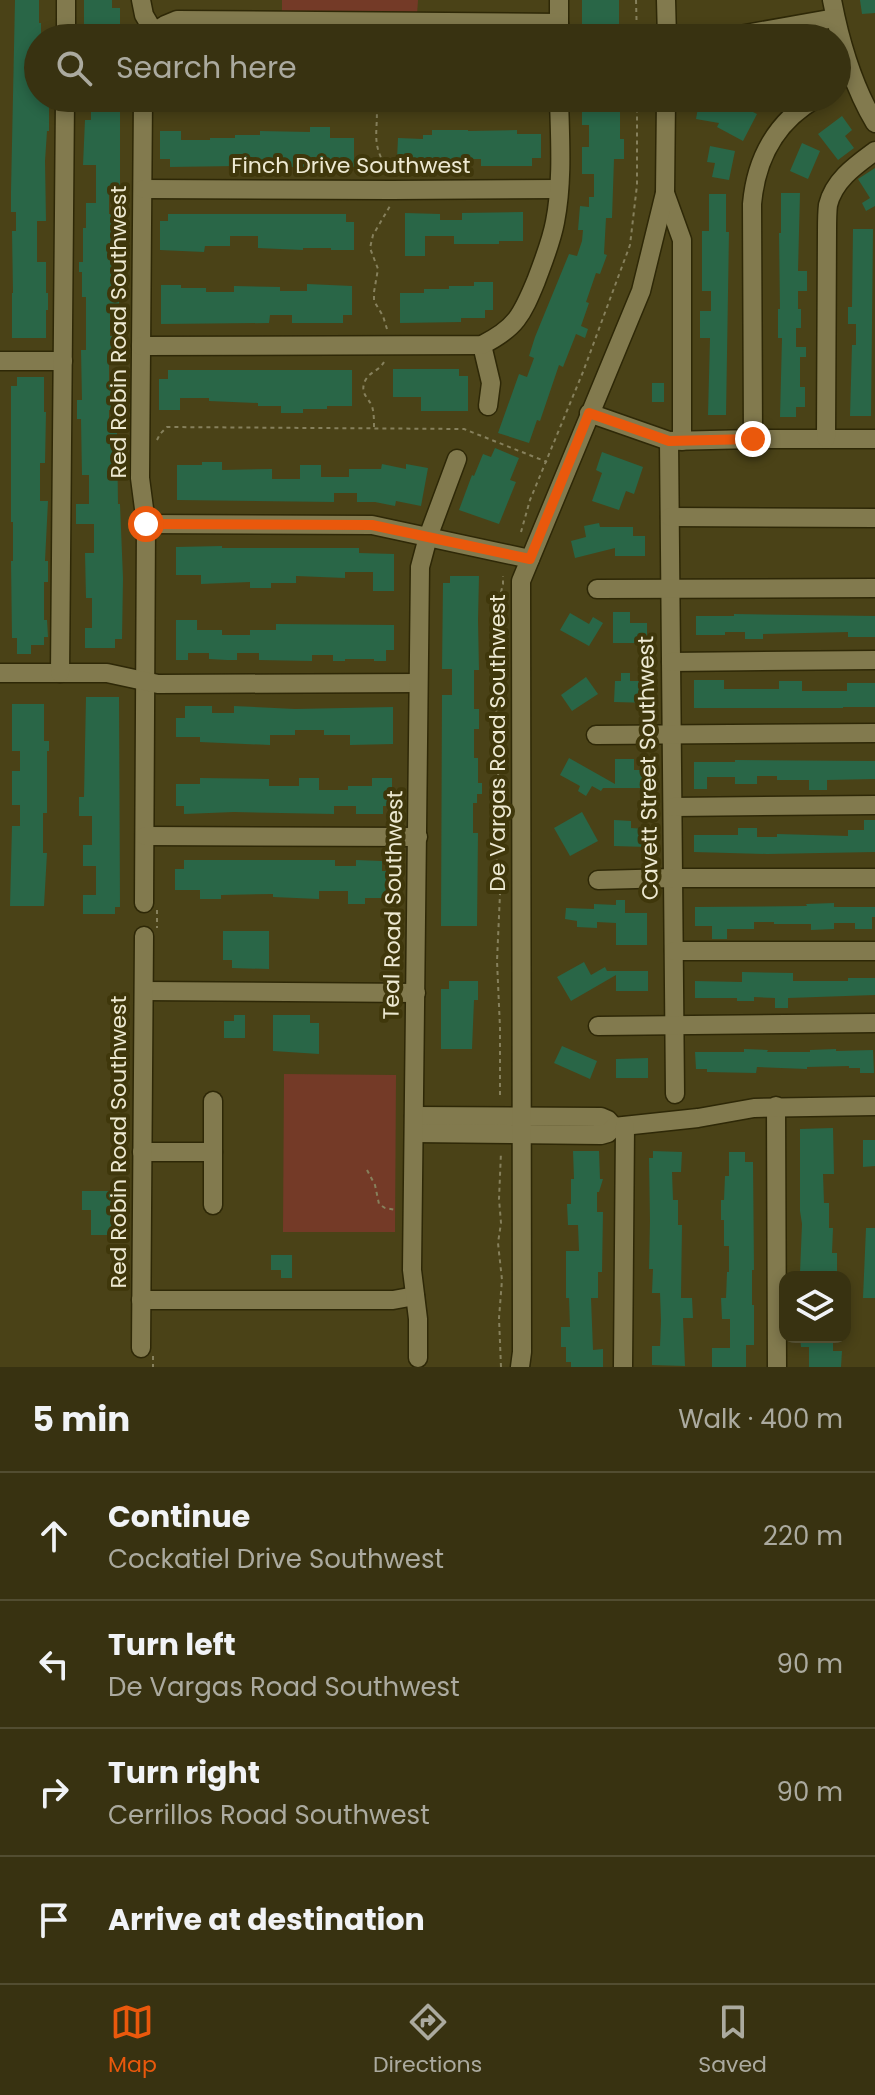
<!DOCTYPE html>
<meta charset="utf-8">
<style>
:root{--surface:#383211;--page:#3f3a1a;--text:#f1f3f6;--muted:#abaa9f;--line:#524d31;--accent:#ea580c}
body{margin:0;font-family:Poppins,sans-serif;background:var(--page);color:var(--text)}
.controls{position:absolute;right:24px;bottom:24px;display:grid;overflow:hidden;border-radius:16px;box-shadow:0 4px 12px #0003}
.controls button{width:72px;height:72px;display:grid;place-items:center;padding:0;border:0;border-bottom:2px solid var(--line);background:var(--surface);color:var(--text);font:40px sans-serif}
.stop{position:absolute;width:24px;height:24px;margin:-18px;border:6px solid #ea580c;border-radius:50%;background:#fff}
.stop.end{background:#ea580c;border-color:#fff;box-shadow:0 2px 8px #0008}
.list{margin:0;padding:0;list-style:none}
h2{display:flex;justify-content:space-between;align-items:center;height:104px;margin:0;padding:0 32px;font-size:34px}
h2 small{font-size:26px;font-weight:400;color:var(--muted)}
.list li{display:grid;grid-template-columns:52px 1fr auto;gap:24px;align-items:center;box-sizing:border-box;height:128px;padding:0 32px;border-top:2px solid var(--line)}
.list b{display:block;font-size:30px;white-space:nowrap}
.list p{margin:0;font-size:26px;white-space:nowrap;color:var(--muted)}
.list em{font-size:26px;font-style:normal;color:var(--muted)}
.icon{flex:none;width:44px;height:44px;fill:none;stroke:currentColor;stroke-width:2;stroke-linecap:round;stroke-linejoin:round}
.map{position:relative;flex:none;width:875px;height:1367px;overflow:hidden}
.search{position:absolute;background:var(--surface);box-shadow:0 4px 12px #0003;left:24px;right:24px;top:24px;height:88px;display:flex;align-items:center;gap:20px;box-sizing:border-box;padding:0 28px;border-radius:44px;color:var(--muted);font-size:30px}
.sheet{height:616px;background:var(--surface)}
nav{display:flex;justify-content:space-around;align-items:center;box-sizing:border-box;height:112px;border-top:2px solid var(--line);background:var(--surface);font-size:22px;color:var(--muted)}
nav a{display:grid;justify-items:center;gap:4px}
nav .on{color:var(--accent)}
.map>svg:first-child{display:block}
</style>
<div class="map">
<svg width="875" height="1367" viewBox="0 0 875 1367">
<rect width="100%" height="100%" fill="#4a4217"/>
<g fill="#743a27">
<polygon points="282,0 418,0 417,15 282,14"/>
<polygon points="284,1074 396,1075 395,1232 283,1232"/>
</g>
<g fill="#296647">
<polygon points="15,0 39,0 39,23 41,23 41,38 38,38 38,98 49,98 49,131 47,131 45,161 46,221 37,221 37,262 46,262 46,293 48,293 48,310 46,310 46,338 12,338 12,293 13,293 12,231 16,231 16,212 11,212 11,191"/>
<polygon points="84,0 112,0 112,8 120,8 120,33 111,33 111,38 84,38"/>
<rect x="582" y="0" width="37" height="35"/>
<polygon points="860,0 875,0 875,13 862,14"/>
<polygon points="91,98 112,98 112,105 120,105 120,189 109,189 109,214 119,214 119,311 110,311 110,336 119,336 119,360 109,360 109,385 118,385 118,410 109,410 109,432 117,432 118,504 120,504 123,578 122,639 115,639 115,648 85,648 85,628 92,628 92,598 86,598 85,553 94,553 94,524 76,524 76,504 89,504 89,475 82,475 81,419 77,419 77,400 82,400 81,350 86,350 86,297 82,297 82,272 79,272 79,262 83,262 83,228 86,228 86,203 96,203 96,165 83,165 85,120 91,120"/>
<polygon points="582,98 624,98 624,109 620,109 620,139 624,139 624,159 614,159 612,218 606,218 604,254 607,255 600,274 596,273 586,302 589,303 581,326 588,329 585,338 576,334 563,367 559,365 540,421 537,420 529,443 498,433 519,374 527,377 534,358 529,356 535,337 569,254 577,256 582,241 583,230 578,230 580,206 589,207 589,197 594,197 594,174 582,174 582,147 589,147 589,125 582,125"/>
<polygon points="731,101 757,114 743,141 717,127 719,123 696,119 699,102 728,107"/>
<polygon points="842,116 852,130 845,136 854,148 838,160 818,134"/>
<polygon points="310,127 330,127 330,138 354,138 354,167 341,167 341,159 321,159 321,167 268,167 268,160 249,160 249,167 235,167 235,166 170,167 170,159 160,159 160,131 181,131 181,140 210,140 210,138 235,138 235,135 260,135 260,131 310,132"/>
<polygon points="432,130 468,130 468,131 517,130 517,134 541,134 541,158 532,158 532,166 481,166 481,159 460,159 460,167 407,167 407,159 397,159 398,138 423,139 423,135 432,135"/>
<polygon points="802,143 820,151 808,179 790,171"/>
<polygon points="710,146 735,151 729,180 712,177 715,163 707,162"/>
<polygon points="875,168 875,206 866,211 862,203 870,198 858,179"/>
<polygon points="781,193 800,193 798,271 807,271 807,291 798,291 798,309 801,309 801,328 796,328 796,347 806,347 806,357 800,357 800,387 805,387 805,407 796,407 796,417 780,417 782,338 778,338 778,309 780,309 779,233 781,233"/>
<polygon points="709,194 726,194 726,232 729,232 726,415 708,415 710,338 700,338 700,311 711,311 711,291 702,291 702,231 709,231"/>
<polygon points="523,212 523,241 499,241 499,244 454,244 454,236 425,236 425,256 405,256 405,213 440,214 440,220 462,220 462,213"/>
<polygon points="168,214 346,214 346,222 354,222 354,250 331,250 331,248 303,248 303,250 258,248 258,236 230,236 230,246 205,246 204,252 160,250 160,221 168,221"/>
<polygon points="853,229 873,229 871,416 850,416 852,345 856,345 856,324 848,324 848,307 852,307"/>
<polygon points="474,282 493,282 493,310 485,310 485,318 461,318 461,322 400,323 400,293 424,293 424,289 449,289 449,286 474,286"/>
<polygon points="307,284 352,286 352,315 343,315 343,323 292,323 292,315 270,315 269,323 161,324 161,285 181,285 181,288 206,288 206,292 234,292 234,286 280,287 280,291 307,291"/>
<polygon points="393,369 459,369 459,376 468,376 468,411 421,411 421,397 393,397"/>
<polygon points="168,370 352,370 352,406 327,406 327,409 303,409 303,413 281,413 281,406 258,406 258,403 209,401 209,398 180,398 180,410 159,410 159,379 168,379"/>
<polygon points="17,377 44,377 44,412 46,412 45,463 40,463 40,501 48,501 45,561 48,561 48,582 44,582 44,620 47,620 48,637 44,637 44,645 31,645 31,654 17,654 17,638 12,638 11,561 13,561 13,522 11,522 11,386 17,386"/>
<rect x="652" y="383" width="12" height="19"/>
<polygon points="495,448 519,458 510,480 516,482 499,524 459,510 472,475 474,476 483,454 491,457"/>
<polygon points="602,452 643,467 634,494 626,491 619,510 592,501 602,473 596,470"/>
<polygon points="202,462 222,462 222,470 272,469 272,479 300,479 300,465 321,465 321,477 349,477 349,469 381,469 382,464 406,469 406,464 428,468 421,506 396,501 395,506 375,502 357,502 357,493 334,493 334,502 177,500 177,465 202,465"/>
<polygon points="599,523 600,527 633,527 633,536 645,536 645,556 615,556 615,548 575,558 571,541 586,537 584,526"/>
<polygon points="222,546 222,548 359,548 359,553 394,554 394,591 373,591 373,572 345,572 345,578 296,576 296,583 271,583 271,588 250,588 250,582 201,584 201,575 176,575 176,547"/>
<polygon points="450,576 479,576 478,620 479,670 474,670 474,709 479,709 479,729 474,729 474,758 478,758 478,783 482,783 482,794 477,794 477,803 473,803 473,833 478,833 477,926 441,926 442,695 452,695 452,669 442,669 443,583 450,583"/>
<polygon points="613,612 630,612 630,623 647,623 647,643 613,643"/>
<polygon points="570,613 589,624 593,617 603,623 589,646 560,630"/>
<polygon points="734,614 875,616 875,637 848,637 848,632 763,634 763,639 745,639 745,632 725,632 725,635 696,635 696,616 734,616"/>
<polygon points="176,620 197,620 197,630 222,630 222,635 250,635 250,630 276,630 276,624 394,625 394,650 386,650 386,661 374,661 374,659 345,659 345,661 333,661 333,655 312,655 312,661 259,660 259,653 237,653 237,660 227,660 209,659 209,653 188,653 188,660 176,660"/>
<polygon points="621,673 630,673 630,681 651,681 650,703 614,702 615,681 621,681"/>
<polygon points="586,677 598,694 572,711 561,695"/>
<polygon points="694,680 724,680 724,689 779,689 779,681 802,681 802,691 847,691 847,683 875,683 875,707 843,707 843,708 694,708"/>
<polygon points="86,697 119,697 120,907 115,907 115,914 83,914 83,895 96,895 96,866 83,866 83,845 92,845 92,816 79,816 79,797 84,797"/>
<polygon points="12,704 44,704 44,741 49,741 49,751 47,751 47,813 43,813 43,853 47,853 44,906 10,906 12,826 20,826 20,805 12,805 12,771 20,771 20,751 12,751"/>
<polygon points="185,706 212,706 212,713 234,713 234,706 295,709 393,707 393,744 350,745 350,735 324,735 324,730 295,730 295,735 270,735 270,745 200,742 200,737 176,737 176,718 185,718"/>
<polygon points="569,758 615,784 615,759 634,759 634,770 647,770 647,788 603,788 601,791 592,786 586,796 578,791 580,786 560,775"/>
<polygon points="735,760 875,761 875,779 827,780 827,790 809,790 809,780 777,780 777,776 757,776 757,784 735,784 735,777 707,777 707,789 694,789 694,762 735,762"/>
<polygon points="200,778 269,779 269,786 299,786 299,778 319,778 319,790 348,790 348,786 372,786 372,778 392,778 392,806 383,806 383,814 356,814 356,806 334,806 334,814 234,812 184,814 184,806 176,806 176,784 200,784"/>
<polygon points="582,812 598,841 570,856 554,828"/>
<polygon points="614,820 631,821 631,828 647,829 647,847 614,846"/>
<polygon points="864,820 875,820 875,852 767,854 694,852 694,835 738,835 738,828 757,828 757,837 777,837 777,834 848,836 848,830 864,830"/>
<polygon points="184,860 335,860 335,866 356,866 356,860 382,861 382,871 392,871 392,898 365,898 365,904 348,904 348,891 319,891 319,899 273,897 273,894 221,895 221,899 200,899 200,890 175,890 175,869 184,869"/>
<polygon points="616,900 625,900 625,913 647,913 647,945 616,945 616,923 597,922 597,928 577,927 577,921 565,919 566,908 594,909 594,904 616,905"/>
<polygon points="834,903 834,907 875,907 875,917 872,917 872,929 855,929 855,923 834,923 834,929 811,930 811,924 774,924 774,922 754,922 754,929 727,929 727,939 712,939 712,926 695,926 695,907 807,906 806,904"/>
<polygon points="223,931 269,931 269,969 232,968 232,960 223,960"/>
<polygon points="584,962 591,975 605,967 607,971 648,971 648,991 616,991 616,975 571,1001 557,977"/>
<polygon points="742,972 793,973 793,981 848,981 848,978 875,978 875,995 788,998 788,1008 775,1008 775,998 754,997 754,1001 737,1001 737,998 695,998 695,981 742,982"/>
<polygon points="449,981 478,981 478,1000 474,1000 472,1049 441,1049 441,989 449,989"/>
<polygon points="234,1015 245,1015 245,1038 224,1038 224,1021 234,1021"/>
<polygon points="273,1015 310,1015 310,1023 319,1023 319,1054 273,1051"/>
<polygon points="562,1046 597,1061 590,1079 554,1063"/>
<polygon points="744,1049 768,1050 767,1052 810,1052 810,1050 836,1049 836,1051 873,1050 874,1073 860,1073 860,1068 849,1068 849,1066 807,1067 807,1069 757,1067 756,1073 707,1072 707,1069 696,1069 695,1052 744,1052"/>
<polygon points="648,1058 648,1078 616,1078 616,1059"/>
<polygon points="833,1128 834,1174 823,1174 824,1203 829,1203 829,1228 833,1228 832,1253 837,1253 837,1277 802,1277 802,1273 800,1273 802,1224 800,1211 800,1129"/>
<polygon points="863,1140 875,1140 875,1166 863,1167"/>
<polygon points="573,1151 599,1151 600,1179 603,1179 599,1192 597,1192 597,1212 603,1212 602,1272 598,1272 598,1298 591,1298 593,1350 603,1349 603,1367 571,1367 571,1362 566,1362 566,1347 561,1347 561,1327 570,1327 569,1298 566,1298 566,1251 579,1251 578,1225 568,1225 567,1204 571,1204 571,1179 574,1179"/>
<polygon points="653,1151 682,1152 681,1172 672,1172 673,1200 678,1200 678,1225 682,1225 681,1298 692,1298 693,1318 683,1318 685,1366 652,1365 652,1346 660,1346 661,1321 660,1293 652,1293 653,1269 649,1269 650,1221 649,1158 653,1158"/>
<polygon points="729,1152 745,1152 745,1162 753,1162 754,1270 752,1270 752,1305 754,1305 754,1345 746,1345 746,1367 712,1367 712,1348 730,1348 730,1319 722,1319 721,1298 726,1298 727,1272 729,1272 729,1246 724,1246 724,1220 721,1220 721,1200 724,1200 725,1176 729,1176"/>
<polygon points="82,1191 113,1191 113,1199 119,1199 119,1228 112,1228 112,1235 91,1235 91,1210 82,1210"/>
<polygon points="866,1228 875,1228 875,1298 863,1298"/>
<polygon points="271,1255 292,1255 292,1278 281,1278 281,1270 271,1270"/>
<polygon points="800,1337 833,1337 833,1351 842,1351 841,1367 809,1367 809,1347 801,1347"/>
</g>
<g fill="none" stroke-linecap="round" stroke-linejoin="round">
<g stroke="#2e2807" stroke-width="21">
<g id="minor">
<polyline points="141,0 144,15 154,32 150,38"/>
<polyline points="559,0 559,38"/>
<polyline points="666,0 667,38"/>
<path d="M 832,0 C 840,42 853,86 875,123"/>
<polyline points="154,32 165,25 177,20 559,23"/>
<polyline points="66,38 66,0"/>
<polyline points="723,38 835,18"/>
<polyline points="143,98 140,478 146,524 144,903"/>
<polyline points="143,189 392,190 559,189"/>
<polyline points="665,193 682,240 682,441"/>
<polyline points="482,345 491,383 488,406"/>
<path d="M 141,346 L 482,345 C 516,328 522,315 536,281 C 543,262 551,243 555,222 C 563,181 560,139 559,98"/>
<polyline points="0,361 63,361"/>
<polyline points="589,413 669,441 753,439 875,439"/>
<path d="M 826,438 L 827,231 C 827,222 827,213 828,205 C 834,180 856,165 875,151"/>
<path d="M 753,439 L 752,204 C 756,159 776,121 817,98"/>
<polyline points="669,441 675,1094"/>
<polyline points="670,517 875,518"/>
<polyline points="146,524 372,525 530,559"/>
<polyline points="597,589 875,588"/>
<polyline points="671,662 875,660"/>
<polyline points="0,673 107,673 158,684 418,683"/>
<polyline points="60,673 65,98"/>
<polyline points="596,735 875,733"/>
<polyline points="673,807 875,805"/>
<polyline points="145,836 418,837"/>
<polyline points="598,880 673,878 875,878"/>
<polyline points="674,951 875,951"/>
<polyline points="144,991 416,993"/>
<polyline points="598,1026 875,1023"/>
<polyline points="776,1106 777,1367"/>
<polyline points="414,1116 601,1117 608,1120 614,1127"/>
<polyline points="414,1133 601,1135 608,1133 614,1127 698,1118 754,1108 875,1106"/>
<polyline points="142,1152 213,1152"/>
<polyline points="213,1205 213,1101"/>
<polyline points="141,1300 393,1300 415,1296"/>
<polyline points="141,1348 144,936"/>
<polyline points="418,1358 418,1319 412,1270 420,567 428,537 457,459"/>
<polyline points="520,1367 522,1352 521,581 641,291 665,193 666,98"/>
<polyline points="623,1367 625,1126"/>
</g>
</g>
<g stroke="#86805c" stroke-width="2" stroke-dasharray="4 4" stroke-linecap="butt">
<polyline points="636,0 637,38"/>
<path d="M 376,98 C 380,133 368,141 390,173"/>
<polyline points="387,329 383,316 374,301 374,292 378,269 370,248 373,235 390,206"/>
<path d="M 374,427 C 374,420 374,413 372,406 C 367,396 360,393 365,381 C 369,372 379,371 384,362"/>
<polyline points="157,440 160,434 167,427 464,429 547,462"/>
<polyline points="521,532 530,500 583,372 630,245 637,185 637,98"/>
<polyline points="157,910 157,928"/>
<polyline points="500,1095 500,1028 497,961 500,894 496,851 499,804 496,704 499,669 496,622 498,604 503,584 503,576"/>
<polyline points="367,1170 375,1185 379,1204 385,1208 396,1210"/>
<polyline points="153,1356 153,1367"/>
<polyline points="501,1367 499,1318 502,1280 498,1243 501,1223 499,1199 501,1152"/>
</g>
<use href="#minor" stroke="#827a4e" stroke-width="18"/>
</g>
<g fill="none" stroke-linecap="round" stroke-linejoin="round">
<polyline stroke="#ea580c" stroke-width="10" points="146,524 372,525 530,559 589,413 669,441 753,439"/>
</g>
<g text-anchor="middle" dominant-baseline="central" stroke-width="8" stroke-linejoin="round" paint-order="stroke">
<g font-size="22" fill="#ede9d2" stroke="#3f370b">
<text x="351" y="165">Finch Drive Southwest</text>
<text transform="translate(118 332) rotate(-90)">Red Robin Road Southwest</text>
<text transform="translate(497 743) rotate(-90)">De Vargas Road Southwest</text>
<text transform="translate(648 768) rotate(-91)">Cavett Street Southwest</text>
<text transform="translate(393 905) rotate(-89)">Teal Road Southwest</text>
<text transform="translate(118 1142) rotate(-90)">Red Robin Road Southwest</text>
</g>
</g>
</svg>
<div class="controls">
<button><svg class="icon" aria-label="layers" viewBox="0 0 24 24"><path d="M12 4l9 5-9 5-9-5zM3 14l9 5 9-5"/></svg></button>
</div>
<div class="stop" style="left:146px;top:524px"></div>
<div class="stop end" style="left:753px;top:439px"></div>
<div class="search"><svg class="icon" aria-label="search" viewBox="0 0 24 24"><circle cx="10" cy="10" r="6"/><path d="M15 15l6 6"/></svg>Search here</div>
</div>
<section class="sheet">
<h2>5 min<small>Walk · 400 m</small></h2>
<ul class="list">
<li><svg class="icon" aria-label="ahead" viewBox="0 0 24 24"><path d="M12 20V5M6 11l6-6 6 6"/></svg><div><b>Continue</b><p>Cockatiel Drive Southwest</p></div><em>220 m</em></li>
<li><svg class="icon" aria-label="left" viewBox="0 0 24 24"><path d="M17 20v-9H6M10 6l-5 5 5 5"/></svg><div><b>Turn left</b><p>De Vargas Road Southwest</p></div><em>90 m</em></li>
<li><svg class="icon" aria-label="right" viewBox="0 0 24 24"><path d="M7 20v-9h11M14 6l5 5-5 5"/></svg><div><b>Turn right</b><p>Cerrillos Road Southwest</p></div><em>90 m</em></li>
<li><svg class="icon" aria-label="arrive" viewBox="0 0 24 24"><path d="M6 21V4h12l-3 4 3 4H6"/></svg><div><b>Arrive at destination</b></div></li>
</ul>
</section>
<nav>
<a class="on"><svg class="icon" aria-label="map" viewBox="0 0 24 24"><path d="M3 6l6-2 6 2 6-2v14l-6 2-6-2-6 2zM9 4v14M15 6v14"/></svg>Map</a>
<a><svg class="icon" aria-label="directions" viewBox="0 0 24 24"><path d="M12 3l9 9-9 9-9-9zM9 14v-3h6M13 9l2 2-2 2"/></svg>Directions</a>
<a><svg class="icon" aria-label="saved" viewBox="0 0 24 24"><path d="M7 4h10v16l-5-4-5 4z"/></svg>Saved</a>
</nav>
